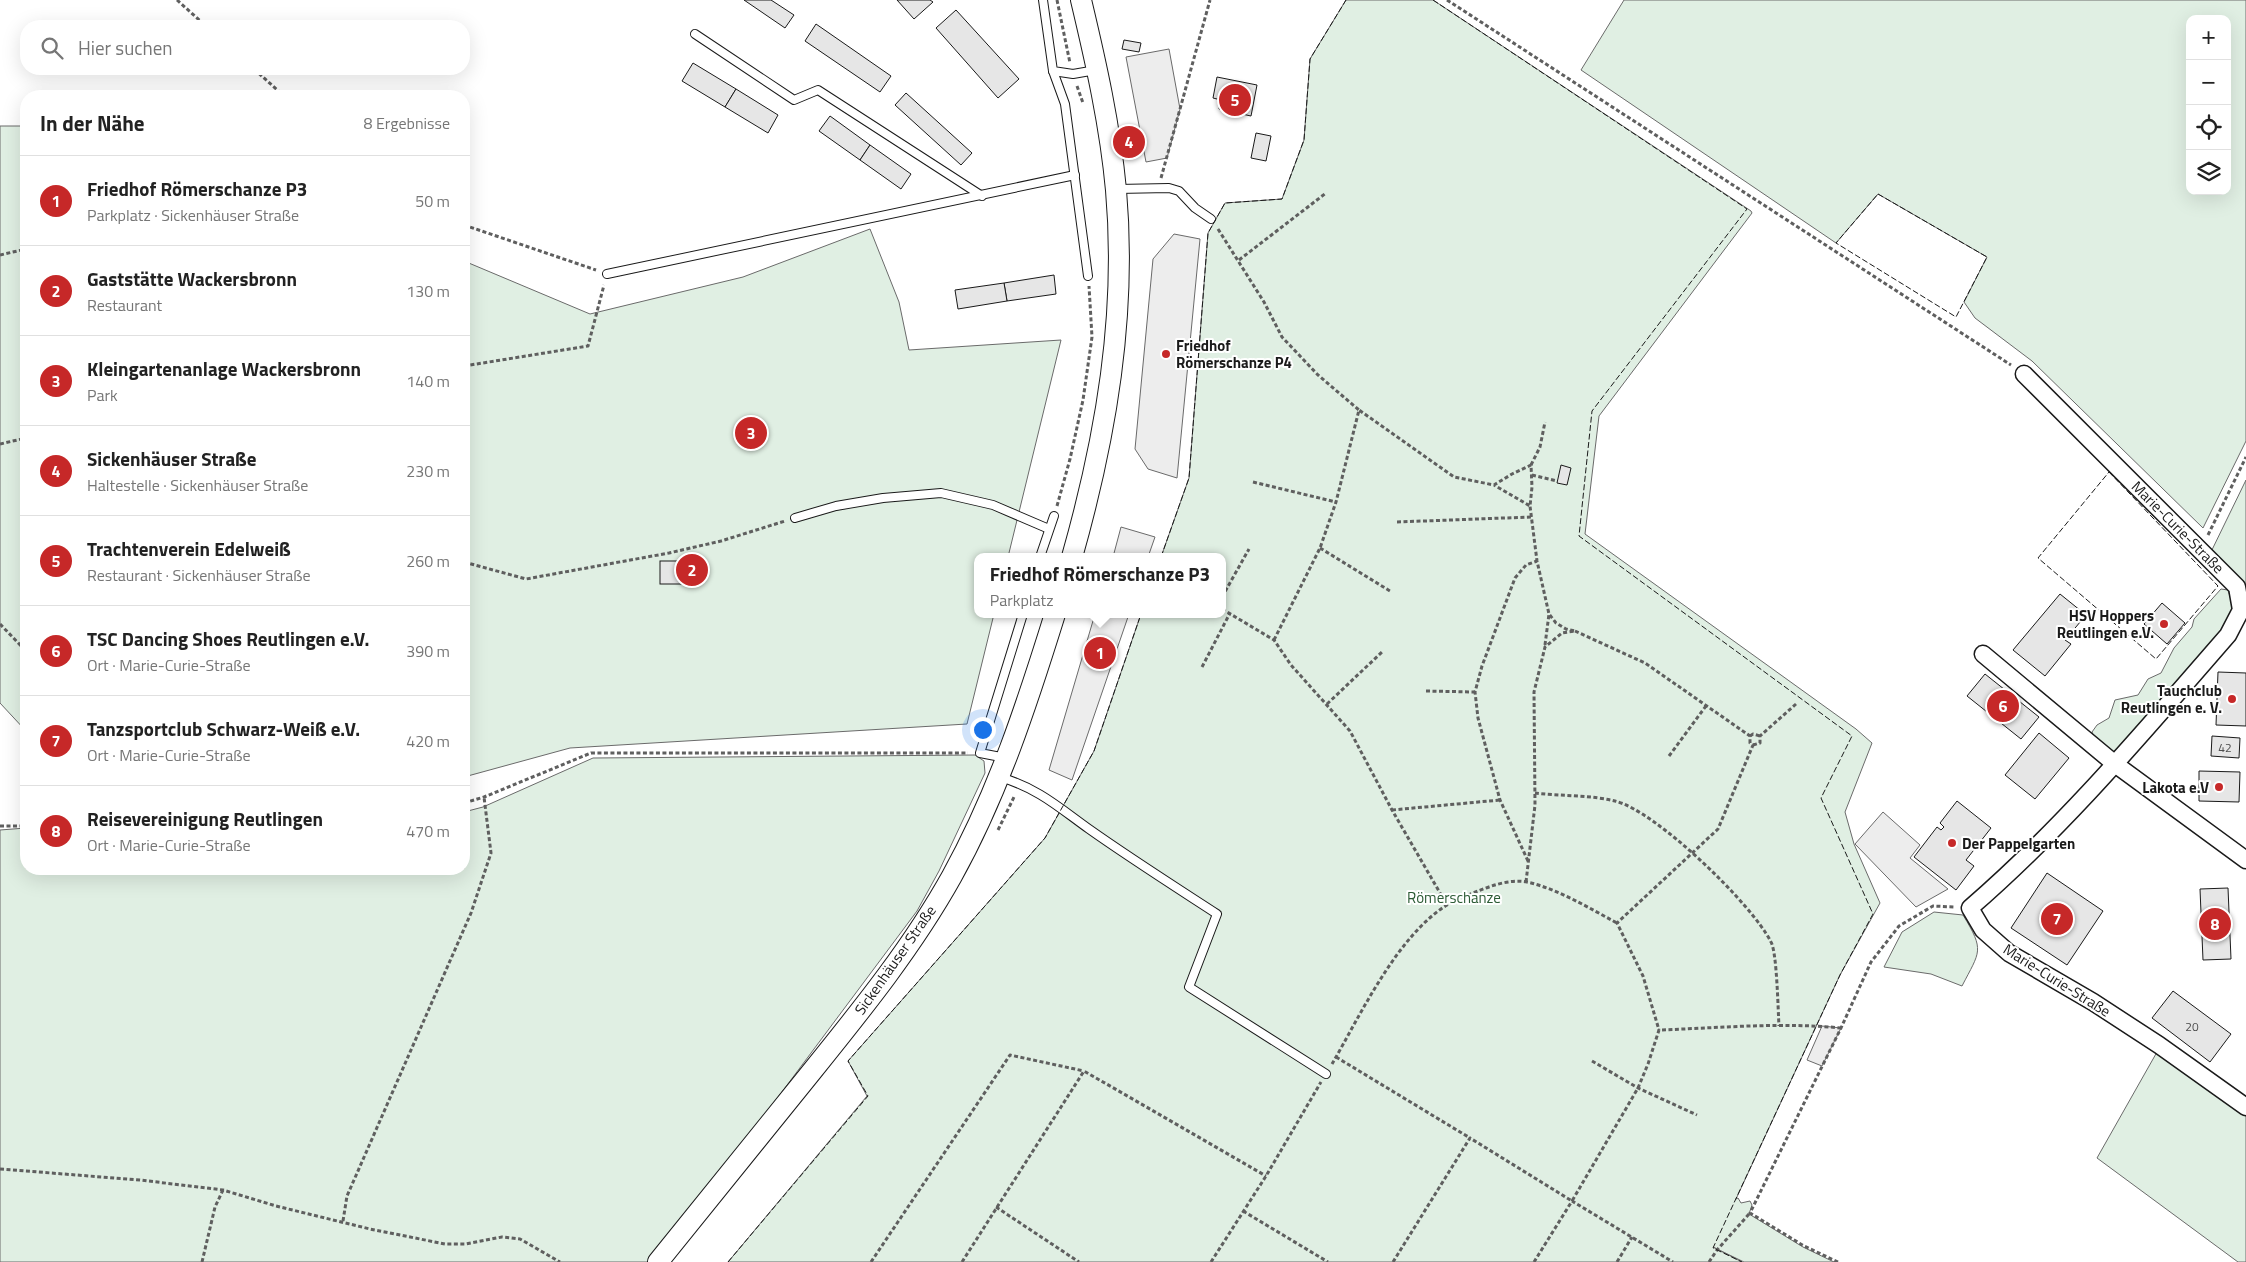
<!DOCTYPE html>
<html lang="de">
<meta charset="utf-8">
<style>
:root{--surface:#fff;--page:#f6f6f6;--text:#222;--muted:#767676;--line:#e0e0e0;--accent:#c62828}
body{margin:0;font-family:"Titillium Web",sans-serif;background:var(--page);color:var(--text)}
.controls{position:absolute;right:15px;top:15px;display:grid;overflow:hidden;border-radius:10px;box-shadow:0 5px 20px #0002}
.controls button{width:45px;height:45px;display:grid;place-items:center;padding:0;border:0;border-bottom:1px solid var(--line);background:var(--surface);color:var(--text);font:25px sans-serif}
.you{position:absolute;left:982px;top:729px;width:18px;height:18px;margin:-12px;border:4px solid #fff;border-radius:50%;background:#1a73e8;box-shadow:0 0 0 8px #1a73e833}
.badge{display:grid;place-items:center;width:32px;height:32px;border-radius:50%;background:var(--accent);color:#fff;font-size:16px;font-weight:700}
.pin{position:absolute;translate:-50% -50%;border:2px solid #fff;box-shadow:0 1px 5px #0006}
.popup{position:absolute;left:974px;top:553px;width:252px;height:65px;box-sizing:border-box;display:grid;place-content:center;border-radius:10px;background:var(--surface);filter:drop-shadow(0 1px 4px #0005);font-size:16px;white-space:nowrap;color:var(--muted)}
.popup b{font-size:19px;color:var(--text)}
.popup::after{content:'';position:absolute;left:50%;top:100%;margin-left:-10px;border:10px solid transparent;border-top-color:var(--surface)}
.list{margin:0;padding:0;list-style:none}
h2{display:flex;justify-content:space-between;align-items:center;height:65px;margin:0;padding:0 20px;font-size:21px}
h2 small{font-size:16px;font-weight:400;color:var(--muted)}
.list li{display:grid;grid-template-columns:32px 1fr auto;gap:15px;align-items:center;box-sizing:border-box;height:90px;padding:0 20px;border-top:1px solid var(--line)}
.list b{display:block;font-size:19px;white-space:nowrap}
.list p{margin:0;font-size:16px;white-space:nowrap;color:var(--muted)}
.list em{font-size:16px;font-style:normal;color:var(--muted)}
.icon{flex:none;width:28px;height:28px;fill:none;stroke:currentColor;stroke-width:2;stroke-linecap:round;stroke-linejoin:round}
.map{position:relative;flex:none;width:2246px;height:1262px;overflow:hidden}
.search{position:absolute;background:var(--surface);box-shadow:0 5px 20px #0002;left:20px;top:20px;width:450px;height:55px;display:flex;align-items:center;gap:12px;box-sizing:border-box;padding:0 18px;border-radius:20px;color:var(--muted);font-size:19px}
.panel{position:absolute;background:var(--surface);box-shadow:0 5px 20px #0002;left:20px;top:90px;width:450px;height:785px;border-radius:20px}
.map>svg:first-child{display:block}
</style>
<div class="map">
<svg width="2246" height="1262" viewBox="0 0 2246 1262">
<rect width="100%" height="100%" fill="#fff"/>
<g fill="#e0efe3" stroke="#6a6a6a" fill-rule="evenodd">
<polygon points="1346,0 1433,0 1751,211 1752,213 1599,416 1585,534 1856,729 1872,743 1845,812 1854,844 1880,903 1840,975 1736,1199 1738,1198 1741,1203 1750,1201 1752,1205 1749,1214 1803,1247 1834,1262 1744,1262 1713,1247 1742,1262 728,1262 867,1096 848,1061 1045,838 1094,751 1141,614 1222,614 1222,557 1161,557 1189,478 1208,233 1225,203 1282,199 1304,140 1310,59"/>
<path d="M 1624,0 L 2246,0 L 2246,441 L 2203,528 L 2032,361 L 1975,318 L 1964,302 L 1987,257 L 1878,194 L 1836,243 L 1581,70 ZM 2190,19 L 2227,19 L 2227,191 L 2190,191 Z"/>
<polygon points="0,126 26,126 26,731 0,703"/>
<polygon points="870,229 899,302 909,350 1061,340 1008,557 978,557 978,614 994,614 967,724 570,748 464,777 464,261 590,314 743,277"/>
<polygon points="2246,480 2246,593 2209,556"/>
<polygon points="2221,589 2228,590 2234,609 2224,630 2115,757 2095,740 2092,732 2097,725 2109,718 2115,700 2138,695 2148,679 2161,673 2174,648 2192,627 2194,619"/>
<polygon points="975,755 984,761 985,773 939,871 917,911 655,1262 0,1262 0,830 26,828 26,869 464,869 464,812 483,807 593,758"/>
<path d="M 1934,912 L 1963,915 C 1985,951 1980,951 1962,986 L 1931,974 L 1884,967 L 1902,932 Z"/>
<polygon points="2157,1052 2246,1115 2246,1262 2238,1262 2097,1158"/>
</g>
<g fill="#ededed" stroke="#6a6a6a">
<polygon points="1169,49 1180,109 1167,158 1146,162 1126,57"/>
<polygon points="1174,234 1200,239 1177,478 1148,469 1135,449 1153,259"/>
<polygon points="1121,527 1155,537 1148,557 1113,557"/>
<polygon points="1095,614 1129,614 1072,780 1049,770"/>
<polygon points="1883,812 1920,845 1910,858 1948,889 1916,907 1855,844"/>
<polygon points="1822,1026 1841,1028 1822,1066 1807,1060"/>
</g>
<g fill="#e6e6e6" stroke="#1a1a1a">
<polygon points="744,0 771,0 794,15 785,28"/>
<polygon points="897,0 930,0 933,2 914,19"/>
<polygon points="956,10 1019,79 998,98 936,28"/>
<polygon points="816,24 891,76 880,92 805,41"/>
<polygon points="1124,40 1141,43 1139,52 1122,49"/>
<polygon points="693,63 736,89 725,107 682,81"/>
<polygon points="1217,77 1257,85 1251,116 1219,109 1221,100 1213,98"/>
<polygon points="736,89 778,115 768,133 725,107"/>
<polygon points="906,93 972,153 961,165 895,105"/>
<polygon points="830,116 870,145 860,160 819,131"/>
<polygon points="1256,133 1271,136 1266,161 1251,158"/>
<polygon points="870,145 911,174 901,189 860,160"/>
<polygon points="1054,275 1056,294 1007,301 1004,283"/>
<polygon points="1004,283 1007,301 958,309 955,290"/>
<polygon points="1561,465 1571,468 1567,485 1557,483"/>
<rect x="660" y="561" width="37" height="23"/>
<polygon points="2060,594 2086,615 2065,640 2071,644 2045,676 2013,650"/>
<polygon points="2162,603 2185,623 2167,644 2144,624"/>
<polygon points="2218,672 2246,673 2246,726 2216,725"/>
<polygon points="1985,674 2039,717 2021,739 1967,696"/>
<polygon points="2039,733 2069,758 2035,799 2005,775"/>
<polygon points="2212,736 2240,738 2239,758 2211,756"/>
<polygon points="2199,771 2240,772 2239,802 2199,801"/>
<polygon points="1957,801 1991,828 1966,860 1974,866 1956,890 1914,857 1937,827 1941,830 1944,827 1940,823"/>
<polygon points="2047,873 2103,911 2067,965 2011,928"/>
<polygon points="2228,888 2231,959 2203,960 2200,889"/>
<polygon points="2173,991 2231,1034 2210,1062 2152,1018"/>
</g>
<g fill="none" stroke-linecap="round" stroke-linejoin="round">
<g stroke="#1a1a1a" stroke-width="10">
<g id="service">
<polyline points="1043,0 1053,71 1073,74 1096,70"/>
<polyline points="695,34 794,100 818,90 982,196"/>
<polyline points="1053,71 1065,104 1088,276"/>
<polyline points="1117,189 1169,188 1179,191 1195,208 1211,219"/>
<polyline points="607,274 1075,175"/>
<polyline points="795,518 836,506 883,498 941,493 993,505 1049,529"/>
<polyline points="1040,557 1054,516"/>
<polyline points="1006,758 980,753 1023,614"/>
<path d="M 1000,777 C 1039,789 1057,806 1089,829 C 1130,858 1174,886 1217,914 L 1189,987 L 1326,1074"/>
</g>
</g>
<g stroke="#1a1a1a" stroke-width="19">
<g id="minor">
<path d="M 2024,374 L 2237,587 L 2241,610 L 2228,635 C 2146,729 2065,826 1970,908 L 1983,930 L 2009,953 L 2093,1002 L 2159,1045 L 2246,1107"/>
<polyline points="1983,654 2115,764 2246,860"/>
</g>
</g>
<g stroke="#1a1a1a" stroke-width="22">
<g id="tertiary">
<path d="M 1072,557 C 1106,437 1127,315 1116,190 C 1110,125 1096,63 1081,0"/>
<path d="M 658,1262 C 710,1198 762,1134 813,1070 C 863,1008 913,946 952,876 C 998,793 1027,704 1055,614"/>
</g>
</g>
<g stroke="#5f5f5f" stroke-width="3" stroke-dasharray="4 2.5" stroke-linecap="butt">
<polyline points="177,0 206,26"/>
<polyline points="1057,0 1070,63"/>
<polyline points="1447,0 2011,365"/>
<polyline points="254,69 284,96"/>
<polyline points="1077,86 1083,103"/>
<polyline points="1161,178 1210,0"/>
<polyline points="464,225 596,270"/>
<polyline points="1218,229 1264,302 1282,337 1318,375 1359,410"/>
<polyline points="0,255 26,249"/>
<polyline points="1239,260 1326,193"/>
<polyline points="464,366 588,346 604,285"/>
<polyline points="0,444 26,438"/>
<polyline points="1531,465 1540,447 1545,422"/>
<polyline points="1532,475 1557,481"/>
<polyline points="1253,482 1336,502"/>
<polyline points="1057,506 1070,459 1083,400 1092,337 1089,286"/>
<polyline points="1397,522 1531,517"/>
<polyline points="2208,535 2246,457"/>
<polyline points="1320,548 1390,591"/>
<polyline points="464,562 526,579 669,553 721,541 785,521"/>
<polyline points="1222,597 1249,549"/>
<polyline points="1222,609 1274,640 1291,665 1350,731 1392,810 1447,905"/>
<polyline points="0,624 26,651"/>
<polyline points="1575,631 1645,663 1750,736 1750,743 1753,745 1718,829 1617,923 1643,976 1659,1030"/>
<polyline points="1274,640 1320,548 1336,502 1359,410 1454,477 1494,485 1512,474 1531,465 1532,487 1530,506 1494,485"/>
<polyline points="1545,645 1549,614"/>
<polyline points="1202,667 1230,613"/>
<polyline points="1426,691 1475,692"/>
<polyline points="1327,704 1382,652"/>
<polyline points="1750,736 1753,734 1760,736"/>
<polyline points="1753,745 1760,743 1760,736 1796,704"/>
<polyline points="1669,756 1706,706"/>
<path d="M 1535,793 C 1560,796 1591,795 1615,801 C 1656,811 1752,904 1771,942 C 1777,952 1778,1011 1779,1026"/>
<polyline points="464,803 484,797 591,753 968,753"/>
<polyline points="1392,810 1500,800"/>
<polyline points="0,826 26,826"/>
<polyline points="998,830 1015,795"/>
<polyline points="1528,861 1500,800 1478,718 1475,692 1482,666 1515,578 1526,565 1537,561"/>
<polyline points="1526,882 1535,805 1534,692 1545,647 1562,633 1575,631 1566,629 1556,623 1549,614 1537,561 1530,506"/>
<polyline points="1336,1057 1470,1138"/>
<polyline points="1592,1061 1638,1088 1697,1115"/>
<path d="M 1332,1064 C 1361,1014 1397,936 1447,905 C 1457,899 1468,895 1478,891 C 1493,885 1511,879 1527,882 C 1558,889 1589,908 1617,923"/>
<polyline points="0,1169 140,1180 223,1190 276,1206 370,1229 445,1244 465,1244 502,1237 520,1239 560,1262"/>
<polyline points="996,1207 1079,1262"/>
<polyline points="1243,1211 1328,1262"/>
<polyline points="343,1221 347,1196 471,913 491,853 484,797"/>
<polyline points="202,1262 215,1207 223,1190"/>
<polyline points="871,1262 1010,1055 1084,1071"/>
<polyline points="962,1262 1084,1071 1266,1176"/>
<polyline points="1211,1262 1266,1176 1321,1082"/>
<path d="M 1393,1262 L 1470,1138 L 1572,1201 L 1638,1088 L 1648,1064 L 1659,1030 C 1719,1028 1781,1022 1841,1028"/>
<polyline points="1534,1262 1572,1201 1673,1262"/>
<polyline points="1617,1262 1632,1237"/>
<polyline points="1709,1262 1717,1250 1750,1213"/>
<polyline points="1838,1262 1804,1246 1750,1213 1841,1028 1871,962 1899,926 1933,906 1955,907"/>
</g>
<use href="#service" stroke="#fff" stroke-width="8"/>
<use href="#minor" stroke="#fff" stroke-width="16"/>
<use href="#tertiary" stroke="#fff" stroke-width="20"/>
<g stroke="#1a1a1a" stroke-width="1" stroke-dasharray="6 2.5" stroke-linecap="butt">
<polyline points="1433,0 1747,209 1592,411 1579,536 1852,736 1821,798 1873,914 1840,975 1713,1248 1742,1262"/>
<polygon points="1878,194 1987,257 1956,317 1836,243"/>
<polygon points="2109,472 2218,586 2156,659 2038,558"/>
<polyline points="1161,557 1189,478 1208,233 1225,203 1282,199 1304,140 1310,59 1346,0"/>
<polyline points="728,1262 868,1096 848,1061 1045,838 1094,751 1141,614"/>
</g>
</g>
<g fill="#c62828" stroke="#fff" stroke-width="2">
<circle cx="1166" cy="354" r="5"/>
<circle cx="2164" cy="624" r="5"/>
<circle cx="2232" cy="699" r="5"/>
<circle cx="2219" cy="787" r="5"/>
<circle cx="1952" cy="843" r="5"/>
</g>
<g text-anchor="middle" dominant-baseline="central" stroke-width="4" stroke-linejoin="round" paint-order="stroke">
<g font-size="12" fill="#4d4d4d">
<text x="2225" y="747">42</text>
<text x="2192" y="1026">20</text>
</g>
<g font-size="15" font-weight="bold" fill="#1a1a1a" stroke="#fff" text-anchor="end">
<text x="1176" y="345" text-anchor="start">Friedhof<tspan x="1176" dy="17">Römerschanze P4</tspan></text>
<text x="2154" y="615">HSV Hoppers<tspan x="2154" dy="17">Reutlingen e.V.</tspan></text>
<text x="2222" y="690">Tauchclub<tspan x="2222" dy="17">Reutlingen e. V.</tspan></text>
<text x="2209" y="787">Lakota e.V</text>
<text x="1962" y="843" text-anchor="start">Der Pappelgarten</text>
</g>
<g font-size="15" fill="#1a1a1a" stroke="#fff">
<text transform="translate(2178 527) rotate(45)">Marie-Curie-Straße</text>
<text transform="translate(895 960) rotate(-55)">Sickenhäuser Straße</text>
<text transform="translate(2057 980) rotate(32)">Marie-Curie-Straße</text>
</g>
<g font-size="15" fill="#2b5a34" stroke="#fff">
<text x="1454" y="897">Römerschanze</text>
</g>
</g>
</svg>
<div class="controls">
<button>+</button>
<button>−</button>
<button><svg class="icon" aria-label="locate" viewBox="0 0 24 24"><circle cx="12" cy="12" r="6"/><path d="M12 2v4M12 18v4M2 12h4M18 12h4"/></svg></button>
<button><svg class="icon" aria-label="layers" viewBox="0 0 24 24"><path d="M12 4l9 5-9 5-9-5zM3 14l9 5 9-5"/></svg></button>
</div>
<div class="you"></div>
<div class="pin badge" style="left:1100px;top:653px">1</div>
<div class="popup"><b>Friedhof Römerschanze P3</b>Parkplatz</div>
<div class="pin badge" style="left:692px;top:570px">2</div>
<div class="pin badge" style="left:751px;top:433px">3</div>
<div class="pin badge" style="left:1129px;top:142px">4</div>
<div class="pin badge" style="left:1235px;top:100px">5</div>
<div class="pin badge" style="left:2003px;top:706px">6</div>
<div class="pin badge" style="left:2057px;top:919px">7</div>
<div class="pin badge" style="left:2215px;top:924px">8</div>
<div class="search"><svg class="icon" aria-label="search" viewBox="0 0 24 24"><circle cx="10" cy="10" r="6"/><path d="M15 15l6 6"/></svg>Hier suchen</div>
<section class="panel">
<h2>In der Nähe<small>8 Ergebnisse</small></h2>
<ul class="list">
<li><span class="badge">1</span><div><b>Friedhof Römerschanze P3</b><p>Parkplatz · Sickenhäuser Straße</p></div><em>50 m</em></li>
<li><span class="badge">2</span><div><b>Gaststätte Wackersbronn</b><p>Restaurant</p></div><em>130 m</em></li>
<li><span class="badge">3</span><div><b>Kleingartenanlage Wackersbronn</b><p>Park</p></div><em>140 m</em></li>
<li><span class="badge">4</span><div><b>Sickenhäuser Straße</b><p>Haltestelle · Sickenhäuser Straße</p></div><em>230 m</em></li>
<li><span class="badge">5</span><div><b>Trachtenverein Edelweiß</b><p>Restaurant · Sickenhäuser Straße</p></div><em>260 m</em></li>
<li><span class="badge">6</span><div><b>TSC Dancing Shoes Reutlingen e.V.</b><p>Ort · Marie-Curie-Straße</p></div><em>390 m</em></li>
<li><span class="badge">7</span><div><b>Tanzsportclub Schwarz-Weiß e.V.</b><p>Ort · Marie-Curie-Straße</p></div><em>420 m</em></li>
<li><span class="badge">8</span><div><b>Reisevereinigung Reutlingen</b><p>Ort · Marie-Curie-Straße</p></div><em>470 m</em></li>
</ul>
</section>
</div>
